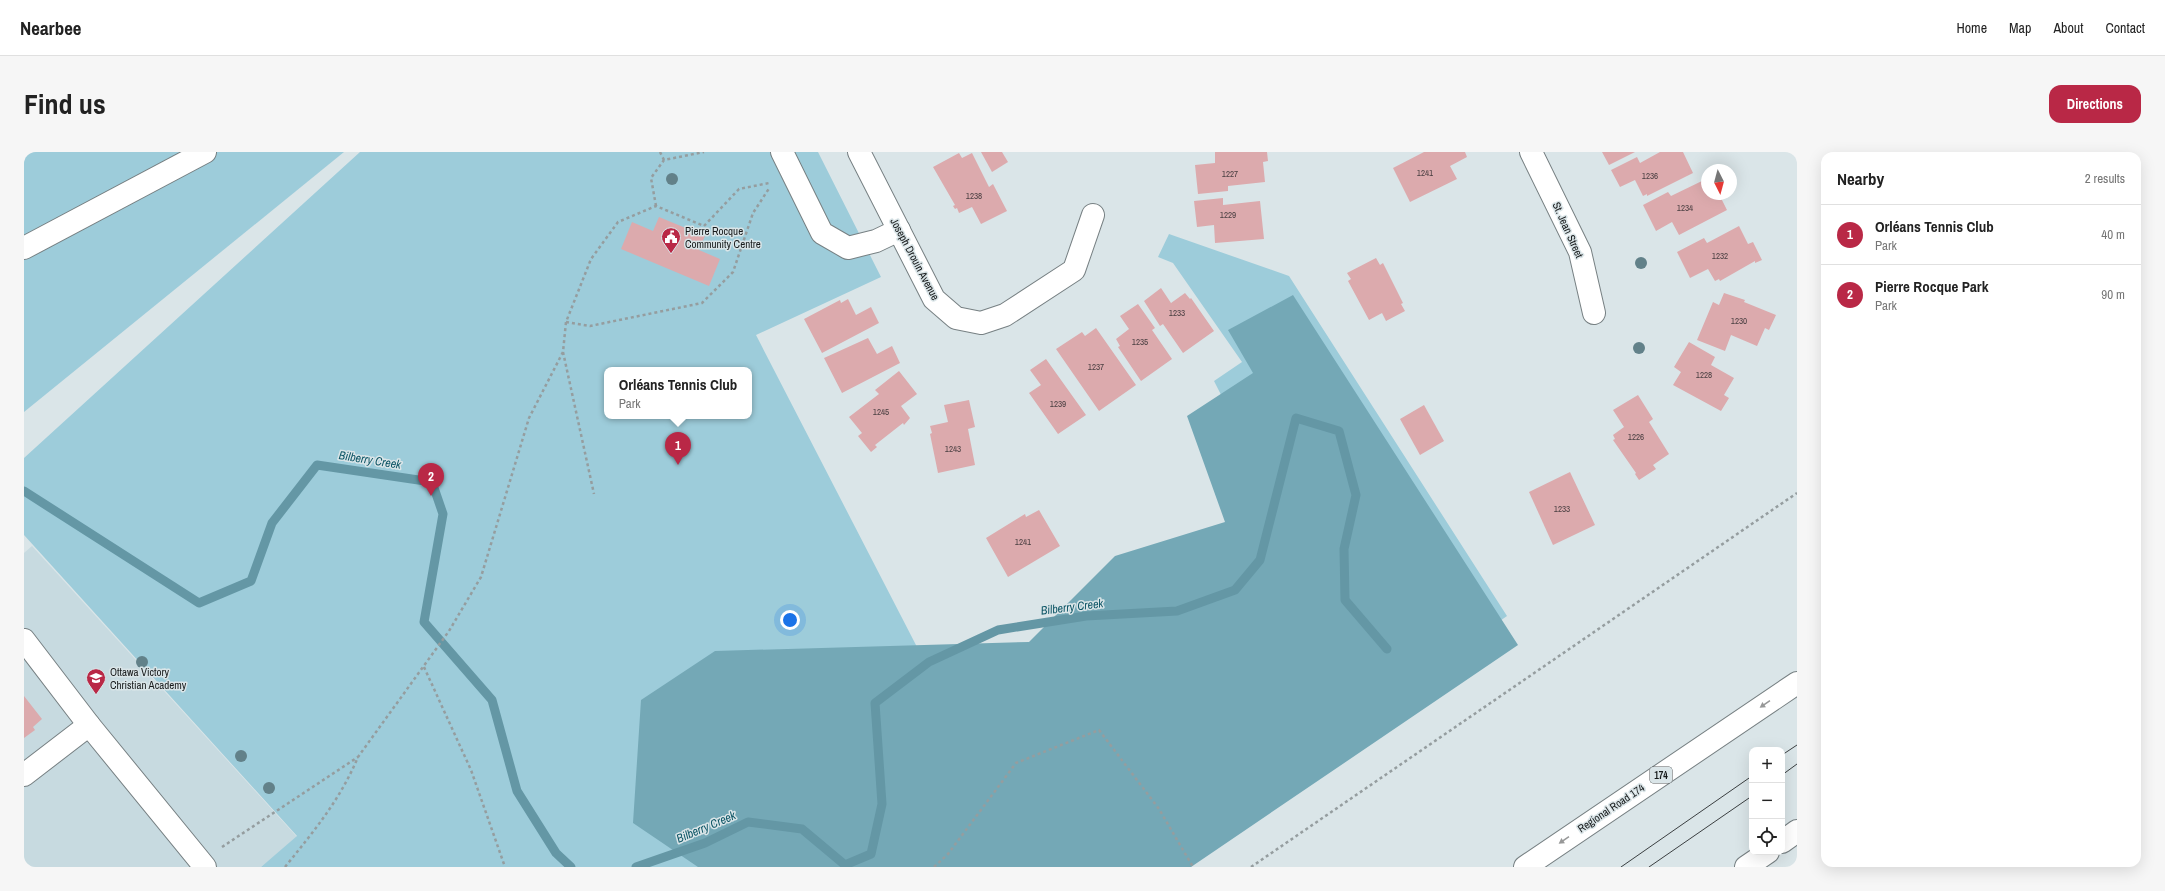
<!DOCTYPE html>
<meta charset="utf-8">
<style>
:root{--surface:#fff;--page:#f6f6f6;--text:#222;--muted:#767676;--line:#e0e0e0;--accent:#b92846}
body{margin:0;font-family:"Archivo Narrow",sans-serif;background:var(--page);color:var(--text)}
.controls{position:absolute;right:12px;bottom:12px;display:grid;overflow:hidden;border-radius:8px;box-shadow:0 4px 16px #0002}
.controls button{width:36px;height:36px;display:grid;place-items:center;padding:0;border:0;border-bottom:1px solid var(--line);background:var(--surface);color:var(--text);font:20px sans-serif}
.compass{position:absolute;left:1677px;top:12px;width:36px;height:36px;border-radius:50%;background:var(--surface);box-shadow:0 4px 16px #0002;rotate:174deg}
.you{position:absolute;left:766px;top:468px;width:14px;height:14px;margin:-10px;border:3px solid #fff;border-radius:50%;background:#1a73e8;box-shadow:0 0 0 6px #1a73e833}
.badge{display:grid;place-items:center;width:26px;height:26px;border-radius:50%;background:var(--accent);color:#fff;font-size:13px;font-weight:700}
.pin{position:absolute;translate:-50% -33px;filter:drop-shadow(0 1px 2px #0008)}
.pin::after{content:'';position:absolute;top:21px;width:14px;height:12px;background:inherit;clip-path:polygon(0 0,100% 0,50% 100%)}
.popup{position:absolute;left:580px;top:215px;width:148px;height:52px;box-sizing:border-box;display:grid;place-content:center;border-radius:8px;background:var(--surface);filter:drop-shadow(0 1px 3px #0005);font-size:13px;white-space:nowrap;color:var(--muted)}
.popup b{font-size:15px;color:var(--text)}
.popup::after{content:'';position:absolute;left:50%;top:100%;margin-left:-8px;border:8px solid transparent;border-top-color:var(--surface)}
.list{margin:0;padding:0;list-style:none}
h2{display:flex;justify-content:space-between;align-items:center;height:52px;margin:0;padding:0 16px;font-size:17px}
h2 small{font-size:13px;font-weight:400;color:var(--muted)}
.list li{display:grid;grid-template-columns:26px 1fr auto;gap:12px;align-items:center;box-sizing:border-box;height:60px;padding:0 16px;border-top:1px solid var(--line)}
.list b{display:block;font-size:15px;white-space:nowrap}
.list p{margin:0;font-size:13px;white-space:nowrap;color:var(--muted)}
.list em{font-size:13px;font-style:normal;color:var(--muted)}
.icon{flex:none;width:22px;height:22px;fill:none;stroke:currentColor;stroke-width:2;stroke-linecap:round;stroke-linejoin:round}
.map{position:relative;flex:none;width:1773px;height:715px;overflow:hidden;border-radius:12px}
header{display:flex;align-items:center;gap:24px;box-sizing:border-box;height:56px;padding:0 20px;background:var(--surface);border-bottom:1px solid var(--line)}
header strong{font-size:19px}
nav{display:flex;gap:22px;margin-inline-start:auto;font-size:14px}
.intro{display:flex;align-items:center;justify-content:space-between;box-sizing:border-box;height:96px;padding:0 24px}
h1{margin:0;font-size:28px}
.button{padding:10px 18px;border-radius:12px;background:var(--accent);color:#fff;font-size:14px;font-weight:700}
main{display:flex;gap:24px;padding:0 24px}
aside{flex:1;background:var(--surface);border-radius:12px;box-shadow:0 4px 16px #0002}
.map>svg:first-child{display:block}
</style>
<header>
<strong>Nearbee</strong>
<nav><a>Home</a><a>Map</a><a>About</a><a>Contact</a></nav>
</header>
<div class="intro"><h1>Find us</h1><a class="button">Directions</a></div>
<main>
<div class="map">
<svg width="1773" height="715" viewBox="0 0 1773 715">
<rect width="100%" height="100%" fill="#dae5e8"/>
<polygon fill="#c7dae0" points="8,394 273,685 237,715 0,715 0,401"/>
<g fill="#9dccda" fill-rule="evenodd">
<polygon points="0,0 320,0 0,260"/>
<path d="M 336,0 L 794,0 L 857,125 L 732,183 L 909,526 L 789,715 L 237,715 L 273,684 L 0,383 L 0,306 ZM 583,218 L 725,218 L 725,264 L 583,264 Z"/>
<polygon points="1145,82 1265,124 1483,464 1355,553 1190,229 1218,210 1149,111 1134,105"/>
</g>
<polygon fill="#74a8b6" points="1269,143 1494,493 1167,715 674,715 609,671 617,548 691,499 1005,490 1091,404 1201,370 1163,264 1229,221 1204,178"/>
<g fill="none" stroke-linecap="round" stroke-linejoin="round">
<g stroke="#6497a5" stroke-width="9">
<polyline points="0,339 175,451 227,429 248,371 293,313 408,330 419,362 400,470 468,548 493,639 532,701 547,715"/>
<polyline points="612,715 681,691 724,670 778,677 821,713 847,702 858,652 851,551 905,510 974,478 1062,464 1153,459 1211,438 1236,408 1272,266 1315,279 1332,343 1320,397 1321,448 1363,497"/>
</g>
</g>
<g fill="#dcaaad">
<polygon points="957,0 978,0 984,10 968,20"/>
<polygon points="1191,0 1243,0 1244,9 1239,10 1241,30 1204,34 1204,39 1174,42 1171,13 1191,11"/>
<polygon points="1400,0 1441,0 1443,5 1426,14 1433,27 1386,50 1369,16"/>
<polygon points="1578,0 1611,0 1585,13"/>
<polygon points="1636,0 1659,0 1669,21 1623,44 1623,42 1619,44 1611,28 1596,35 1587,18 1613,5 1616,11"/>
<polygon points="935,1 938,6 948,1 965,35 969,32 983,59 957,72 948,55 935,61 933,56 931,57 929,54 931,53 909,15"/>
<polygon points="1680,28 1683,34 1683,42 1687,42 1690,47 1696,44 1703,58 1655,83 1648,70 1632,79 1619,53 1644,40 1647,44"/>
<polygon points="1199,46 1199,53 1236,49 1240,87 1191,91 1190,73 1173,75 1170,49"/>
<polygon points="635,65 681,84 675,98 696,107 685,134 597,97 608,70 629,79"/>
<polygon points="1715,74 1724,92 1729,90 1738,108 1731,111 1731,109 1696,129 1695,127 1691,129 1684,117 1666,126 1653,100 1680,86 1683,91"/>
<polygon points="1352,106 1356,113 1359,111 1379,151 1377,152 1381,159 1362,169 1358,161 1345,168 1324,129 1327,127 1323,121"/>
<polygon points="1137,136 1147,151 1161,141 1166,147 1167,146 1190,179 1159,201 1139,172 1136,174 1120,149"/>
<polygon points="1700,141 1721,148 1720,150 1752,163 1745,178 1741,176 1733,194 1707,183 1701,199 1673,188 1689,150 1695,153"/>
<polygon points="824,147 832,163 847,155 855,171 798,201 780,167 816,148 817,151"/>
<polygon points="1114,152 1131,176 1128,178 1148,207 1117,229 1094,195 1096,194 1092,187 1105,177 1096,164"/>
<polygon points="1072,176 1112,233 1075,259 1032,197 1058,180 1061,184"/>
<polygon points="844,186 853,202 868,194 876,211 818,241 800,206"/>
<polygon points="1665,190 1691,205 1687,213 1710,226 1700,243 1705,246 1697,259 1649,233 1657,220 1650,215"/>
<polygon points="1022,207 1062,263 1034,282 1005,241 1017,233 1006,218"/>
<polygon points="875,219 893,242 877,254 886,266 880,273 879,271 851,293 853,295 847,300 834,284 838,281 825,265 855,242 851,238"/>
<polygon points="1614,243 1629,267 1625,270 1645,302 1629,313 1632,317 1615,328 1611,322 1612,321 1589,288 1591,287 1589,283 1600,275 1589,258"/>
<polygon points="945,248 951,275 944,277 951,313 914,321 906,282 908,281 906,274 924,270 920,253"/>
<polygon points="1400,253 1420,289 1396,303 1376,267"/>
<polygon points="1546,320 1571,373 1529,393 1505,340"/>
<polygon points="1015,358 1036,394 984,425 962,386 1001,362 1002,365"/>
<polygon points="0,544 18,567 9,575 11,578 0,586"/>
</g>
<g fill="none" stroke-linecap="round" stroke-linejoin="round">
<g stroke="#778083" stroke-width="24">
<g id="minor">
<polyline points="758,0 798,81 824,96 852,89 875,78"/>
<polyline points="835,0 910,147 932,166 957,171 981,163 1050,118 1069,63"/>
<polyline points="1507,0 1556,100 1570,161"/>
<polyline points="0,96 181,0"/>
<polyline points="0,488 65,573"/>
<polyline points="0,623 65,573 181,715"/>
</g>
</g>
<g stroke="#778083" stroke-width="24">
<g id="highway">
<polyline points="1758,690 1773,679"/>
<polyline points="1501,715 1773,531"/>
<polyline points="1722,715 1744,700"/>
</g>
</g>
<g stroke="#959d9f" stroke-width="2.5" stroke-dasharray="3 3" stroke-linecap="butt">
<polyline points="636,0 640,8"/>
<polyline points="632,54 627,26 640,8 680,0"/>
<polyline points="542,170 566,174 678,151 709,120 729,61 746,35"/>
<polyline points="539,200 570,342"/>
<polyline points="400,515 447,618 481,715"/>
<polyline points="198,695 334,605"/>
<path d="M 261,715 C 290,679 316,648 334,605 L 425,479 L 457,425 L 505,266 L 539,200 L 542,170 L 567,107 L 594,70 L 632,54 L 680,74 L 715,37 L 745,31"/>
<polyline points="910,715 924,702 992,611 1075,578 1135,657 1169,715"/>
<polyline points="1227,715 1773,341"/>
</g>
<use href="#minor" stroke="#fff" stroke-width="22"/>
<use href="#highway" stroke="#fff" stroke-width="22"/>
<g stroke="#3b3f41" stroke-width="1">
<polyline points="1758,603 1773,593"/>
<polyline points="1758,623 1773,612"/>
<polyline points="1597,715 1728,624"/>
<polyline points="1625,715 1728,644"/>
</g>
</g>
<g fill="#628189">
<circle cx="648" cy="27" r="6"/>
<circle cx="1617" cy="111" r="6"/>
<circle cx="1615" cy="196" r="6"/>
<circle cx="118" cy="510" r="6"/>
<circle cx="217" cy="604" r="6"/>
<circle cx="245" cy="636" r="6"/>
</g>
<defs><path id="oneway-solid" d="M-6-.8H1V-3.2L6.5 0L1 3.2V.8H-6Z"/></defs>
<g fill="#979898">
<use href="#oneway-solid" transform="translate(1741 552) rotate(146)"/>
<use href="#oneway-solid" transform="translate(1540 688) rotate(146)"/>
</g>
<defs>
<g id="civic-pin" transform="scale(1)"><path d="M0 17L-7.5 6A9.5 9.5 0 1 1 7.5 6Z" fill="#b92846" stroke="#dae5e8"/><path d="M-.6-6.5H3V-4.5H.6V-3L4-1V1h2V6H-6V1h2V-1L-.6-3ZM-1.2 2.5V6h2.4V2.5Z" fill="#fff"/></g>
<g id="school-pin" transform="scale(1)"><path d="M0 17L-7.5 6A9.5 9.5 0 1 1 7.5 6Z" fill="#b92846" stroke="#dae5e8"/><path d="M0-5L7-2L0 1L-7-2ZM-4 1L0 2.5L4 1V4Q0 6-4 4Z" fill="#fff"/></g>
</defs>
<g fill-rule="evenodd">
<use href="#civic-pin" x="647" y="85"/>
<use href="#school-pin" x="72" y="526"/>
</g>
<g text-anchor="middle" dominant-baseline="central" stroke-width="3" stroke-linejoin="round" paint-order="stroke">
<g font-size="9" fill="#483e40">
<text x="1401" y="21">1241</text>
<text x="1206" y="22">1227</text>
<text x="1626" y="24">1236</text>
<text x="950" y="44">1238</text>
<text x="1661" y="56">1234</text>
<text x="1204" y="63">1229</text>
<text x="1696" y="104">1232</text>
<text x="1153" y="161">1233</text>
<text x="1715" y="169">1230</text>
<text x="1116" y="190">1235</text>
<text x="1072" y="215">1237</text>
<text x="1680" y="223">1228</text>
<text x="1034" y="252">1239</text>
<text x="857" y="260">1245</text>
<text x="1612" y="285">1226</text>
<text x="929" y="297">1243</text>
<text x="1538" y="357">1233</text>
<text x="999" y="390">1241</text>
</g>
<rect fill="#dae5e8" stroke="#525758" stroke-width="1" x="1626" y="615" width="22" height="16" rx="3"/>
<g font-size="10" font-weight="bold" fill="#171a1b">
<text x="1637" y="623">174</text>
</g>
<g font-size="11" fill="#171a1b" stroke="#dae5e8">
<text transform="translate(1544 78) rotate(66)">St. Jean Street</text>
<text transform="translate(891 107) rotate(62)">Joseph Drouin Avenue</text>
<text transform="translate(1587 656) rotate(-34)">Regional Road 174</text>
</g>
<g font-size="11" fill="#171a1b" stroke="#dae5e8" text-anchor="start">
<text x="661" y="79">Pierre Rocque<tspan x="661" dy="13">Community Centre</tspan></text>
<text x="86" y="520">Ottawa Victory<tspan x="86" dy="13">Christian Academy</tspan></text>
</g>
<g font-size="12" font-style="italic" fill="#0e5666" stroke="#dae5e8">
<text transform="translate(346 308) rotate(9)">Bilberry Creek</text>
<text transform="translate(1048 455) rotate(-7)">Bilberry Creek</text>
<text transform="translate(682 675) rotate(-23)">Bilberry Creek</text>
</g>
</g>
</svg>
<div class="controls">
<button>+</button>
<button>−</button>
<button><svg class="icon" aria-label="locate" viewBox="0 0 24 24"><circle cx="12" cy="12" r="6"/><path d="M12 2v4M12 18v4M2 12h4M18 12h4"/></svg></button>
</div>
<svg class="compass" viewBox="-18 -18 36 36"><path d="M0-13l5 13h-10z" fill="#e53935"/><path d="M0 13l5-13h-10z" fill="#767676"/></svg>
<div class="you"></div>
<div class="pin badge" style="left:654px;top:313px">1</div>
<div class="popup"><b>Orléans Tennis Club</b>Park</div>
<div class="pin badge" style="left:407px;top:344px">2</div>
</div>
<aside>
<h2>Nearby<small>2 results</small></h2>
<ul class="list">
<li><span class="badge">1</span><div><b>Orléans Tennis Club</b><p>Park</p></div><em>40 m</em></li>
<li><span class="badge">2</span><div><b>Pierre Rocque Park</b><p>Park</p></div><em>90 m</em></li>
</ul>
</aside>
</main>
